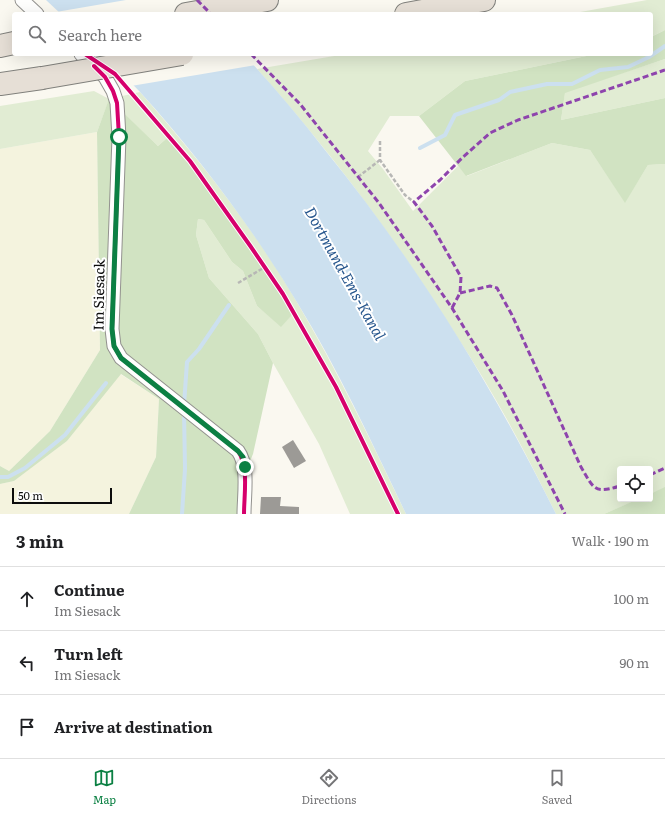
<!DOCTYPE html>
<meta charset="utf-8">
<style>
:root{--surface:#fff;--page:#f2f2f2;--text:#202124;--muted:#757577;--line:#e0e0e0;--accent:#0b8043}
body{margin:0;font-family:Literata,serif;background:var(--page);color:var(--text)}
.controls{position:absolute;right:12px;bottom:12px;display:grid;overflow:hidden;border-radius:4px;box-shadow:0 4px 16px #0002}
.controls button{width:36px;height:36px;display:grid;place-items:center;padding:0;border:0;border-bottom:1px solid var(--line);background:var(--surface);color:var(--text);font:20px sans-serif}
.scale{position:absolute;left:12px;bottom:10px;width:100px;box-sizing:border-box;padding-left:4px;border:2px solid #0c0c0c;border-top:0;font-size:11px;line-height:14px;white-space:nowrap;color:#0c0c0c;-webkit-text-stroke:3px #fff;paint-order:stroke}
.stop{position:absolute;width:12px;height:12px;margin:-9px;border:3px solid #0b8043;border-radius:50%;background:#fff}
.stop.end{background:#0b8043;border-color:#fff;box-shadow:0 1px 4px #0008}
.list{margin:0;padding:0;list-style:none}
h2{display:flex;justify-content:space-between;align-items:center;height:52px;margin:0;padding:0 16px;font-size:17px}
h2 small{font-size:13px;font-weight:400;color:var(--muted)}
.list li{display:grid;grid-template-columns:26px 1fr auto;gap:12px;align-items:center;box-sizing:border-box;height:64px;padding:0 16px;border-top:1px solid var(--line)}
.list b{display:block;font-size:15px;white-space:nowrap}
.list p{margin:0;font-size:13px;white-space:nowrap;color:var(--muted)}
.list em{font-size:13px;font-style:normal;color:var(--muted)}
.icon{flex:none;width:22px;height:22px;fill:none;stroke:currentColor;stroke-width:2;stroke-linecap:round;stroke-linejoin:round}
.map{position:relative;flex:none;width:665px;height:514px;overflow:hidden}
.search{position:absolute;background:var(--surface);box-shadow:0 4px 16px #0002;left:12px;right:12px;top:12px;height:44px;display:flex;align-items:center;gap:10px;box-sizing:border-box;padding:0 14px;border-radius:4px;color:var(--muted);font-size:15px}
.sheet{height:244px;background:var(--surface)}
nav{display:flex;justify-content:space-around;align-items:center;box-sizing:border-box;height:56px;border-top:1px solid var(--line);background:var(--surface);font-size:11px;color:var(--muted)}
nav a{display:grid;justify-items:center;gap:2px}
nav .on{color:var(--accent)}
.map>svg:first-child{display:block}
</style>
<div class="map">
<svg width="665" height="514" viewBox="0 0 665 514">
<rect width="100%" height="100%" fill="#faf8f0"/>
<g fill="#f4f3de">
<polygon points="97,132 100,350 50,431 9,471 0,466 0,149"/>
<polygon points="120,374 159,399 156,457 129,514 0,514 0,484 14,481 67,441"/>
</g>
<g fill="#e1ecd3">
<polygon points="647,0 665,0 665,30 651,37 651,14 569,14"/>
<path d="M 346,54 L 596,54 L 465,81 L 419,116 L 390,116 L 368,151 L 383,169 L 413,211 L 458,166 L 467,176 L 552,143 L 590,150 L 625,202 L 648,165 L 665,164 L 665,488 L 650,494 L 650,469 L 620,469 L 620,499 L 639,499 L 604,514 L 556,514 C 543,488 530,462 516,436 C 497,400 476,366 454,332 C 395,238 331,152 257,69 Z"/>
<polygon points="665,59 665,98 561,120 565,92"/>
<path d="M 94,91 L 109,99 L 140,92 C 198,158 254,228 298,304 C 338,372 372,443 406,514 L 350,514 L 319,444 L 273,363 L 258,334 L 209,278 L 196,235 L 198,219 L 204,220 L 232,262 L 243,271 L 257,306 L 281,326 L 293,314 L 218,202 L 192,165 L 167,138 L 158,146 L 109,100 L 97,132 L 0,149 L 0,106 Z"/>
</g>
<g fill="#d1e3c2">
<polygon points="665,30 665,59 565,93 561,120 665,98 665,164 648,165 625,203 590,150 552,143 466,176 419,116 465,81 596,54 651,54 651,37"/>
<polygon points="109,99 158,146 167,138 192,165 218,202 293,314 281,327 257,306 243,271 232,262 204,220 198,219 196,235 209,278 258,334 273,363 253,454 248,466 247,514 129,514 156,457 159,399 121,374 67,441 14,481 0,484 0,466 9,471 50,431 100,350 97,132"/>
<polygon points="665,487 665,514 604,514 638,499 650,499 650,494"/>
</g>
<g fill="#cce0ef">
<polygon points="46,0 190,0 61,14"/>
<path d="M 102,54 L 243,54 C 272,84 299,117 325,150 C 416,262 492,385 556,514 L 406,514 C 372,443 339,371 298,304 C 253,229 199,157 140,92 C 128,79 115,67 102,54 Z"/>
</g>
<g fill="#faf8f0">
<polygon points="126,0 193,0 206,14 58,14 56,12"/>
<polygon points="100,54 245,54 256,65 131,86"/>
</g>
<g fill="none" stroke-linecap="round" stroke-linejoin="round">
<g stroke="#cce0ef" stroke-width="4">
<polyline points="420,148 445,135 455,115 499,100 510,92 547,84 572,84 600,70 628,67 649,57 665,46"/>
<polyline points="184,405 187,362 199,349 229,305"/>
<polyline points="0,477 8,477 25,468 65,435 106,383"/>
<polyline points="182,514 185,469 184,411"/>
</g>
</g>
<g fill="#9c9a96">
<polygon points="293,440 306,461 294,468 282,447"/>
<polygon points="261,497 281,497 280,506 299,507 299,514 260,514"/>
</g>
<g fill="none" stroke-linecap="round" stroke-linejoin="round">
<g stroke="#93928f" stroke-width="15">
<g id="minor">
<polyline points="22,0 37,14"/>
<path d="M 81,54 L 105,77 L 113,91 L 117,103 L 119,137 L 112,329 L 114,346 L 121,358 L 238,451 C 249,466 244,495 244,514"/>
</g>
</g>
<g stroke="#80807c" stroke-width="24">
<g id="motorway">
<polyline points="186,14 267,0"/>
<polyline points="406,14 484,0"/>
<polyline points="0,46 14,43"/>
<polyline points="0,84 42,78"/>
</g>
</g>
<g stroke="#b7b7b5" stroke-width="2.5" stroke-dasharray="4 2" stroke-linecap="butt">
<polyline points="380,141 380,160 405,195 414,202"/>
<polyline points="358,177 380,160"/>
<polyline points="238,283 265,267"/>
</g>
<use href="#minor" stroke="#fefefd" stroke-width="13"/>
<use href="#motorway" stroke="#e6dfd6" stroke-width="22"/>
<g stroke="#80807c" stroke-width="24" stroke-linecap="butt">
<polyline id="motorway-bridge" points="42,78 182,54"/>
</g>
<use href="#motorway-bridge" stroke="#e6dfd6" stroke-width="22"/>
<g stroke="#8e44ad" stroke-width="3" stroke-dasharray="6 3" stroke-linecap="butt">
<polyline points="197,0 211,14"/>
<polyline points="251,54 300,104 379,203 452,308 503,391 565,514"/>
<path d="M 460,293 L 490,286 L 497,288 L 512,315 L 581,467 C 594,489 594,494 620,486"/>
<polyline points="452,308 460,293 461,277 432,226 414,202 440,180 463,157 490,133 518,120 665,70"/>
<polyline points="650,475 665,468"/>
</g>
<g stroke="#fff" stroke-width="6">
<g id="cycleway">
<polyline points="85,54 115,74 190,161 251,247 283,294 336,387 398,514"/>
<path d="M 94,66 L 105,77 L 113,91 L 117,103 L 119,137 L 112,329 L 114,346 L 121,358 L 238,451 C 249,466 244,495 244,514"/>
</g>
</g>
<use href="#cycleway" stroke="#d6006c" stroke-width="4"/>
</g>
<g fill="none" stroke-linecap="round" stroke-linejoin="round">
<polyline stroke="#0b8043" stroke-width="5" points="119,137 112,329 114,346 121,358 238,451 243,457 245,467"/>
</g>
<g text-anchor="middle" dominant-baseline="central" stroke-width="4" stroke-linejoin="round" paint-order="stroke">
<g font-size="14" fill="#0c0c0c" stroke="#fff">
<text transform="translate(98 295) rotate(-89)">Im Siesack</text>
</g>
<g font-size="15" font-style="italic" fill="#26568d" stroke="#fff">
<text transform="translate(346 273) rotate(61)">Dortmund-Ems-Kanal</text>
</g>
</g>
</svg>
<div class="controls">
<button><svg class="icon" aria-label="locate" viewBox="0 0 24 24"><circle cx="12" cy="12" r="6"/><path d="M12 2v4M12 18v4M2 12h4M18 12h4"/></svg></button>
</div>
<div class="scale">50 m</div>
<div class="stop" style="left:119px;top:137px"></div>
<div class="stop end" style="left:245px;top:467px"></div>
<div class="search"><svg class="icon" aria-label="search" viewBox="0 0 24 24"><circle cx="10" cy="10" r="6"/><path d="M15 15l6 6"/></svg>Search here</div>
</div>
<section class="sheet">
<h2>3 min<small>Walk · 190 m</small></h2>
<ul class="list">
<li><svg class="icon" aria-label="ahead" viewBox="0 0 24 24"><path d="M12 20V5M6 11l6-6 6 6"/></svg><div><b>Continue</b><p>Im Siesack</p></div><em>100 m</em></li>
<li><svg class="icon" aria-label="left" viewBox="0 0 24 24"><path d="M17 20v-9H6M10 6l-5 5 5 5"/></svg><div><b>Turn left</b><p>Im Siesack</p></div><em>90 m</em></li>
<li><svg class="icon" aria-label="arrive" viewBox="0 0 24 24"><path d="M6 21V4h12l-3 4 3 4H6"/></svg><div><b>Arrive at destination</b></div></li>
</ul>
</section>
<nav>
<a class="on"><svg class="icon" aria-label="map" viewBox="0 0 24 24"><path d="M3 6l6-2 6 2 6-2v14l-6 2-6-2-6 2zM9 4v14M15 6v14"/></svg>Map</a>
<a><svg class="icon" aria-label="directions" viewBox="0 0 24 24"><path d="M12 3l9 9-9 9-9-9zM9 14v-3h6M13 9l2 2-2 2"/></svg>Directions</a>
<a><svg class="icon" aria-label="saved" viewBox="0 0 24 24"><path d="M7 4h10v16l-5-4-5 4z"/></svg>Saved</a>
</nav>
